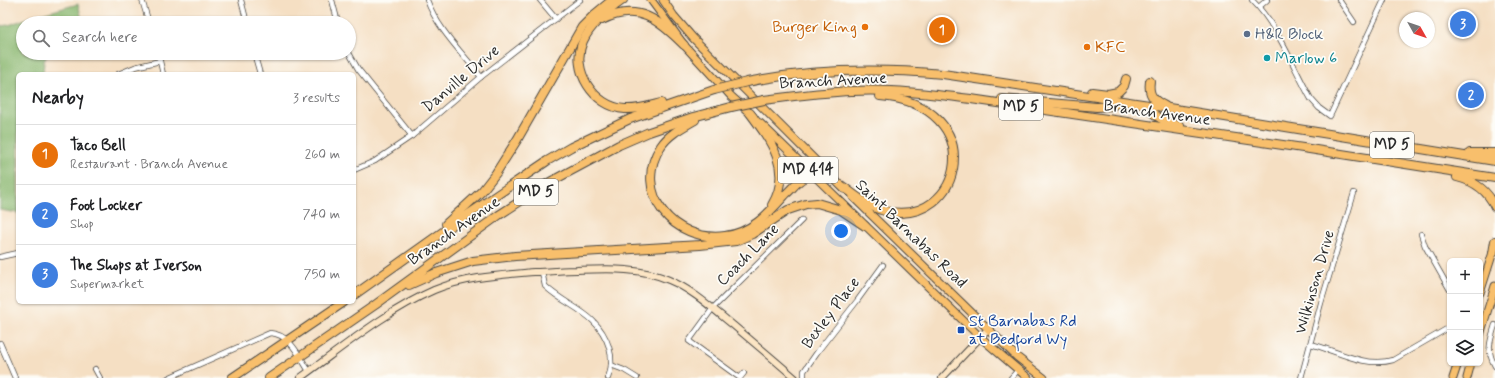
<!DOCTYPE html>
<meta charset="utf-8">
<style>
:root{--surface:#fff;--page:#f2f2f2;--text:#202124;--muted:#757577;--line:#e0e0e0;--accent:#1f6fb2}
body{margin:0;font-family:Mynerve,sans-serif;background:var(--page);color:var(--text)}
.controls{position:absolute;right:12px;bottom:12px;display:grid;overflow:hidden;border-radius:6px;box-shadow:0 1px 3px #0004}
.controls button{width:36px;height:36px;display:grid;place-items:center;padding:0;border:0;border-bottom:1px solid var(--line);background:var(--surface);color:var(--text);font:20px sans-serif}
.compass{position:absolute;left:1399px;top:12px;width:36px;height:36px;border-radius:50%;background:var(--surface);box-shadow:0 1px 3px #0004;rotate:130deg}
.you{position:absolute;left:841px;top:231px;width:14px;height:14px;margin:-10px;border:3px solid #fff;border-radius:50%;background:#1a73e8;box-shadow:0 0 0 6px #1a73e833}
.badge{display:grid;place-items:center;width:26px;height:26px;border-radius:50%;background:var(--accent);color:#fff;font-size:13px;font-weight:700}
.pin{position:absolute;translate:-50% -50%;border:2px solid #fff;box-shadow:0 1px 4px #0006}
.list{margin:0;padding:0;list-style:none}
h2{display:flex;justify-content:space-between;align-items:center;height:52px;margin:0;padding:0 16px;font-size:17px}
h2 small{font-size:13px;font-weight:400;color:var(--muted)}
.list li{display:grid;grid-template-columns:26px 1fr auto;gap:12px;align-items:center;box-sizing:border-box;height:60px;padding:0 16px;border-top:1px solid var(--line)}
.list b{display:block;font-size:15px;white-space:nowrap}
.list p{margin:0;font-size:13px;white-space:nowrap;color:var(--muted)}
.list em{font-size:13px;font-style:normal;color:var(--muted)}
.icon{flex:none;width:22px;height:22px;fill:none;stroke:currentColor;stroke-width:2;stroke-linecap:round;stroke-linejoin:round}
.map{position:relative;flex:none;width:1495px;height:378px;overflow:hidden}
.search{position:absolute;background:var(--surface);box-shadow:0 1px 3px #0004;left:16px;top:16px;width:340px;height:44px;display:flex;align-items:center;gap:10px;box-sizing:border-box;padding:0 14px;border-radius:22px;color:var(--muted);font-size:15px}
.panel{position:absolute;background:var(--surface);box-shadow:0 1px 3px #0004;left:16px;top:72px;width:340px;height:232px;border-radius:6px}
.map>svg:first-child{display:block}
</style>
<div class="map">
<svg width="1495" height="378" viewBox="0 0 1495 378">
<rect width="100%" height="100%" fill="#fdfcf7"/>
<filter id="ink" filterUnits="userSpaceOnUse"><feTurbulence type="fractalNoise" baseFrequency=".025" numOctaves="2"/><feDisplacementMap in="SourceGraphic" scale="8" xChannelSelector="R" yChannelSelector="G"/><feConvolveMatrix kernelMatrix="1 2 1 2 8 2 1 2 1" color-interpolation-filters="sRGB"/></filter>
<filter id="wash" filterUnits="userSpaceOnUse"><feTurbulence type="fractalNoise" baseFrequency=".012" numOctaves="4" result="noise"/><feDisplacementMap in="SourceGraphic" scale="16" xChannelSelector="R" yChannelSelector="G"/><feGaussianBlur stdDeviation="0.9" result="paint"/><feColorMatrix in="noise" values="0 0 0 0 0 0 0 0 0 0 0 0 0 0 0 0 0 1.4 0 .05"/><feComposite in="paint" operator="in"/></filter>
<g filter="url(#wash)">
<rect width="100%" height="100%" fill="#f5dfc3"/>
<polygon fill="#8bb871" stroke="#5b724e" points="78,4 83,23 23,23 23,53 49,53 44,61 43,74 18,74 18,213 0,210 0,26 9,25 31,17"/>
</g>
<g filter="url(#ink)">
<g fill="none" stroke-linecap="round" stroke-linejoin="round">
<g stroke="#494642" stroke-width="6">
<g id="street">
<polyline points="142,0 149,23"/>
<polyline points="241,0 247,23"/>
<polyline points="332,0 338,23"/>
<path d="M 427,0 C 438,30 462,52 481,77"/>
<polyline points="540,0 556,19"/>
<path d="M 1252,0 C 1278,26 1293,67 1311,99 L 1319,108 L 1330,116 L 1384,0"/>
<polyline points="1339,0 1354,22"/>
<polyline points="1259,7 1267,0"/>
<polyline points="158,53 163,74"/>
<polyline points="254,53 260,74"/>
<polyline points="349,53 358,69 412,136"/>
<polyline points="118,74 135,67 160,61"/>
<polyline points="354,170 375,161 412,136 481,77 580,0"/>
<polyline points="1421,234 1425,246 1450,290"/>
<polyline points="0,257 18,253"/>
<path d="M 542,272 L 545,286 C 568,308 598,312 609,347 C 612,357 612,368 608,378"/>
<path d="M 1495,325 C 1490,342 1486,350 1495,366"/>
<polyline points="0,343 15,378"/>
<path d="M 1311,344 C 1337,351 1365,368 1393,360 L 1450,327"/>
<polyline points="611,365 624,370 637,378"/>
<polyline points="95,369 100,378"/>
<path d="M 168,378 L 270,333 C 290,334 299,356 309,371"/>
<polyline points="740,378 689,341 713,308 802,220"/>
<polyline points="740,378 744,373"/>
<polyline points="804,378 804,371 818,351 857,301 883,265"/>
<polyline points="1011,378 1018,370"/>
<polyline points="1301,378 1321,303 1354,193"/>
</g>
</g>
<g stroke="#494642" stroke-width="8">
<g id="secondary">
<path d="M 300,378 C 342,348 386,311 434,290 C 465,277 501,275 534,272 C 549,272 562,270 577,270 C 607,269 640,267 669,280 C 693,290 713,309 733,325 C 754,343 775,360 795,378"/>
<polyline points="942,378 988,329"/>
</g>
</g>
<g stroke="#494642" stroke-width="9">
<g id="primary">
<polyline points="651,0 684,45 731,96 753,116"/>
<polyline points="663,0 674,16 693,38 844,189"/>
<polyline points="760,123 980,337 1028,378"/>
<polyline points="853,197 1017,357 1044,378"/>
<polyline points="1480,293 1494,249"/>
<polyline points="1480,335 1495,286"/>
<polyline points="1453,378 1458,363"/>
<polyline points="1467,378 1471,363"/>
</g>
</g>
<g stroke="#494642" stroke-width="10">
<g id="highway">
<path d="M 623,0 C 607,11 591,24 583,41 C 570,70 594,107 625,109 C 636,110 649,106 661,103"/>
<path d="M 602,20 C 638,2 659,20 684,45"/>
<path d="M 1150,81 C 1148,95 1153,100 1165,106"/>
<path d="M 747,82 C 812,69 877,68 943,74 L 1169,108 L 1495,161"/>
<polyline points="1092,92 1108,94 1118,92 1124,86 1126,79"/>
<polyline points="1002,99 1097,107 1112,106 1119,102"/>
<path d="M 764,100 C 794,96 823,92 852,91 C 892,89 932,94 971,99 L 1303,148 L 1495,178"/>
<path d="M 1146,105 C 1155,118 1166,122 1180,126"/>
<path d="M 750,113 C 771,141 793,170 772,205"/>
<path d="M 695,120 C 683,127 669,134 661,146 C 631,192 674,243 725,236 C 752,233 769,213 786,194 C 792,189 797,181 804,178 C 812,174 820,173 828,171"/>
<polyline points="1470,153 1495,153"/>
<path d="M 1457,177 C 1474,181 1488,191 1495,207"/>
<path d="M 841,185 C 855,195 868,207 885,211 C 964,229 991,105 880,96"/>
<polyline points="446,224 482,191 496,173 517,140 582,27 595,14 612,0"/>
<polyline points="1493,253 1495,241"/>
<polyline points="409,285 436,273 473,261 515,256 700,245 736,241 752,234 788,210 806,204 817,203 841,210 865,226"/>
<polyline points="354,295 451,226 547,161 571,147 630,119 714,90"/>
<polyline points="232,378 344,302"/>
<polyline points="269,378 375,305 499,215 550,182 619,145 649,132 693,117 731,107"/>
</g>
</g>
<use href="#street" stroke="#fff" stroke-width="4.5"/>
<use href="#secondary" stroke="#fce5c4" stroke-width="6"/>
<use href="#primary" stroke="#f8bf6c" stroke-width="7"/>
<use href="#highway" stroke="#f8bf6c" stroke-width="8"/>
<g stroke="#494642" stroke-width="10" stroke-linecap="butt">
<g id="highway-bridge">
<polyline points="714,90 747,82"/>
<polyline points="731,107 764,100"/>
</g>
</g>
<use href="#highway-bridge" stroke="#f8bf6c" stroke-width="8"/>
</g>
</g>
<g fill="#e8710a" stroke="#fdfcf7" stroke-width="1.5">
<circle cx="865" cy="27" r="4"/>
<circle cx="1087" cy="47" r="4"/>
</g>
<circle fill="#5c6f8a" stroke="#fdfcf7" stroke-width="1.5" cx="1247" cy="34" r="4"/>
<circle fill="#0f9aa8" stroke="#fdfcf7" stroke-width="1.5" cx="1267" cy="58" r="4"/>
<rect fill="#1a4fb4" stroke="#fdfcf7" stroke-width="1.5" x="957" y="326" width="8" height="8" rx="2"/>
<g text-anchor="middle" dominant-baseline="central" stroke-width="3.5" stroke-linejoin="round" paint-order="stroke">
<g fill="#fdfcf7" stroke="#6a6a68" stroke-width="1">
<rect x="999" y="94" width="44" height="26" rx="3"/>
<rect x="1370" y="132" width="44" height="26" rx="3"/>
<rect x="778" y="157" width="60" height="26" rx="3"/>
<rect x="514" y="179" width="44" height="26" rx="3"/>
</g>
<g font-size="15" font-weight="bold" fill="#2b2b2b">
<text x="1021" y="107">MD 5</text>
<text x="1392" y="145">MD 5</text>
<text x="808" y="170">MD 414</text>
<text x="536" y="192">MD 5</text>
</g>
<g font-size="16" fill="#c56008" stroke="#fdfcf7" text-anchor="end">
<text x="857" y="27">Burger King</text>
<text x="1095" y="47" text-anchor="start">KFC</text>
</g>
<g font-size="16" fill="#4e5e75" stroke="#fdfcf7" text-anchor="start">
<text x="1255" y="34">H&amp;R Block</text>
</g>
<g font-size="16" fill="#0d838f" stroke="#fdfcf7" text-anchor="start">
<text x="1275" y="58">Marlow 6</text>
</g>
<g font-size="16" fill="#2b2b2b" stroke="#fdfcf7">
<text transform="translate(461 79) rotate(-40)">Danville Drive</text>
<text transform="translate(833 81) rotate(-3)">Branch Avenue</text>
<text transform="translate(1157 113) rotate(8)">Branch Avenue</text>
<text transform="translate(454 231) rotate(-35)">Branch Avenue</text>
<text transform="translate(911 234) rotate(44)">Saint Barnabas Road</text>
<text transform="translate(748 255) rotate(-45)">Coach Lane</text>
<text transform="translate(1315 282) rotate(-74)">Wilkinson Drive</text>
<text transform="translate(831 313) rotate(-53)">Bexley Place</text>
</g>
<g font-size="16" fill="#164399" stroke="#fdfcf7" text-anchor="start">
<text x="969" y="321">St Barnabas Rd<tspan x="969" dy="18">at Bedford Wy</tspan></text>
</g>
</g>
</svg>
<div class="controls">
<button>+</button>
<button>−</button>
<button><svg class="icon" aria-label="layers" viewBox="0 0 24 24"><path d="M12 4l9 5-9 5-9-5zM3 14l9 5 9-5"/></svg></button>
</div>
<svg class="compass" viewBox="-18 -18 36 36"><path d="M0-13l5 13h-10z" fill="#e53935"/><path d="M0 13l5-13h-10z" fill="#757577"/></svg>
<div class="you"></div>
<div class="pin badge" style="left:942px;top:30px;background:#e8710a">1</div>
<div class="pin badge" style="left:1471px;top:95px;background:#3f7fe0">2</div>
<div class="pin badge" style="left:1463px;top:24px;background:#3f7fe0">3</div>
<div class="search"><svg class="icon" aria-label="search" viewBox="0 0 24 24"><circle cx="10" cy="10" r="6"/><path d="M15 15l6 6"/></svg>Search here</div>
<section class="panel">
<h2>Nearby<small>3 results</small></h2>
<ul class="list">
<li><span class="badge" style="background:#e8710a">1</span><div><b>Taco Bell</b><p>Restaurant · Branch Avenue</p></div><em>260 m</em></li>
<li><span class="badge" style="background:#3f7fe0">2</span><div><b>Foot Locker</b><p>Shop</p></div><em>740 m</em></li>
<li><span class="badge" style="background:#3f7fe0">3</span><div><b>The Shops at Iverson</b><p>Supermarket</p></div><em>750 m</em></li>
</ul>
</section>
</div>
